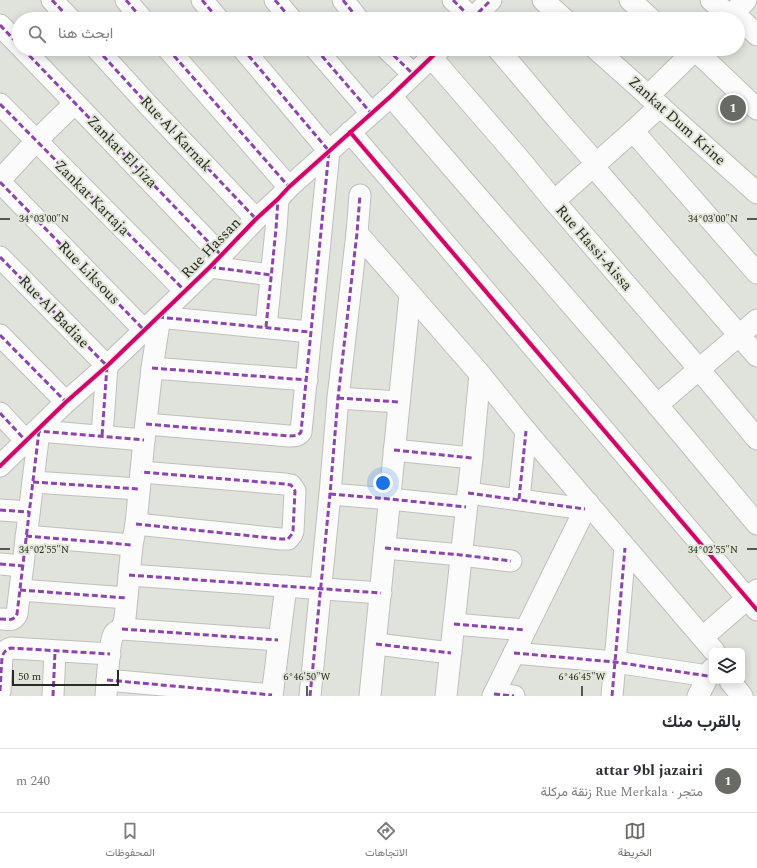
<!DOCTYPE html>
<html lang="ar">
<meta charset="utf-8">
<style>
:root{--surface:#fff;--page:#f7f7f7;--text:#2b2b33;--muted:#7c7c81;--line:#e1e1e2;--accent:#686a64}
body{margin:0;font-family:Spectral,Vazirmatn,serif;background:var(--page);color:var(--text);direction:rtl}
.controls{position:absolute;right:12px;bottom:12px;display:grid;overflow:hidden;border-radius:6px;box-shadow:0 2px 10px #0003}
.controls button{width:36px;height:36px;display:grid;place-items:center;padding:0;border:0;border-bottom:1px solid var(--line);background:var(--surface);color:var(--text);font:20px sans-serif}
.scale{position:absolute;left:12px;bottom:10px;width:107px;box-sizing:border-box;padding-left:4px;border:2px solid #282a24;border-top:0;font-size:11px;line-height:14px;white-space:nowrap;color:#282a24;-webkit-text-stroke:3px #e1e6d8;paint-order:stroke}
.you{position:absolute;left:383px;top:483px;width:14px;height:14px;margin:-10px;border:3px solid #fff;border-radius:50%;background:#1a73e8;box-shadow:0 0 0 6px #1a73e833}
.badge{display:grid;place-items:center;width:26px;height:26px;border-radius:50%;background:var(--accent);color:#fff;font-size:13px;font-weight:700}
.pin{position:absolute;translate:-50% -50%;border:2px solid #fff;box-shadow:0 1px 4px #0006}
.list{margin:0;padding:0;list-style:none}
h2{display:flex;justify-content:space-between;align-items:center;height:52px;margin:0;padding:0 16px;font-size:17px}
h2 small{font-size:13px;font-weight:400;color:var(--muted)}
.list li{display:grid;grid-template-columns:26px 1fr auto;gap:12px;align-items:center;box-sizing:border-box;height:64px;padding:0 16px;border-top:1px solid var(--line)}
.list b{display:block;font-size:15px;white-space:nowrap}
.list p{margin:0;font-size:13px;white-space:nowrap;color:var(--muted)}
.list em{font-size:13px;font-style:normal;color:var(--muted)}
.icon{flex:none;width:22px;height:22px;fill:none;stroke:currentColor;stroke-width:2;stroke-linecap:round;stroke-linejoin:round}
.map{position:relative;flex:none;width:757px;height:696px;overflow:hidden;direction:ltr}
.search{position:absolute;background:var(--surface);box-shadow:0 2px 10px #0003;left:12px;right:12px;top:12px;height:44px;display:flex;align-items:center;gap:10px;box-sizing:border-box;padding:0 14px;border-radius:22px;color:var(--muted);font-size:15px}
.sheet{height:116px;background:var(--surface)}
nav{display:flex;justify-content:space-around;align-items:center;box-sizing:border-box;height:56px;border-top:1px solid var(--line);background:var(--surface);font-size:11px;color:var(--muted)}
nav a{display:grid;justify-items:center;gap:2px}
nav .on{color:var(--accent)}
.map>svg:first-child{display:block}
</style>
<div class="map">
<svg width="757" height="696" viewBox="0 0 757 696">
<rect width="100%" height="100%" fill="#e0e2dc"/>
<g fill="none" stroke-linecap="round" stroke-linejoin="round">
<g stroke="#bfc0bc" stroke-width="23">
<g id="minor">
<polyline points="52,0 70,19"/>
<polyline points="126,0 142,19"/>
<polyline points="202,0 218,19"/>
<polyline points="275,0 291,19"/>
<polyline points="343,0 358,19"/>
<polyline points="453,0 473,19"/>
<polyline points="543,0 564,19"/>
<polyline points="630,0 651,19"/>
<polyline points="711,0 730,16"/>
<polyline points="734,13 757,35"/>
<polyline points="472,19 491,0"/>
<polyline points="727,19 746,0"/>
<polyline points="0,25 19,45"/>
<polyline points="23,49 221,255"/>
<polyline points="97,49 148,105 256,219"/>
<polyline points="168,49 289,187"/>
<polyline points="316,49 371,113"/>
<polyline points="387,49 413,74"/>
<polyline points="498,49 558,120 596,163"/>
<polyline points="596,49 757,193"/>
<polyline points="695,50 757,109"/>
<polyline points="431,57 516,155 554,201 699,369 757,439"/>
<path d="M 391,96 C 458,175 527,253 595,332 C 650,395 703,460 757,524"/>
<polyline points="648,96 696,49"/>
<polyline points="0,104 185,291"/>
<polyline points="633,131 757,273"/>
<polyline points="350,132 757,610"/>
<polyline points="593,166 757,356"/>
<polyline points="0,180 36,141 75,103"/>
<polyline points="0,182 144,330"/>
<polyline points="554,201 633,131 660,106"/>
<polyline points="357,233 480,374 526,431 714,651"/>
<polyline points="0,257 107,366 102,436"/>
<polyline points="210,267 271,275"/>
<polyline points="158,317 310,332"/>
<polyline points="266,327 276,229 278,199"/>
<polyline points="0,335 66,402"/>
<polyline points="152,368 307,380"/>
<polyline points="338,398 399,402"/>
<polyline points="657,405 757,320"/>
<polyline points="0,413 26,441"/>
<path d="M 146,424 L 289,436 C 294,436 298,436 301,432 L 329,151 L 243,49"/>
<polyline points="35,432 39,431 144,440"/>
<polyline points="394,450 472,458"/>
<polyline points="0,466 66,402 107,366 210,267 256,219 278,199 289,187 391,96 440,49"/>
<polyline points="33,482 139,489"/>
<polyline points="468,493 585,509"/>
<polyline points="330,494 390,499 466,507"/>
<polyline points="519,499 526,431"/>
<polyline points="0,510 29,512"/>
<polyline points="136,524 281,539 288,539 292,534 293,531 295,491 291,485 285,484 141,472"/>
<polyline points="26,536 132,545"/>
<polyline points="385,548 461,555 511,561"/>
<polyline points="0,564 23,566"/>
<polyline points="129,575 381,593"/>
<polyline points="20,590 127,598"/>
<path d="M 0,619 C 8,619 13,622 17,614 L 39,431"/>
<polyline points="454,624 525,630"/>
<polyline points="122,629 278,640"/>
<polyline points="703,637 757,590"/>
<polyline points="376,644 451,653"/>
<polyline points="514,653 615,662 708,676"/>
<polyline points="107,680 272,695"/>
<polyline points="730,681 742,696"/>
<path d="M 0,691 L 2,657 C 4,651 6,650 11,648 L 110,654"/>
<polyline points="494,694 514,696"/>
<polyline points="53,696 55,652"/>
<path d="M 106,696 C 107,685 109,640 114,634 C 116,631 119,630 122,629 L 125,618 L 132,545 L 136,524 L 144,440 L 152,368 L 160,317"/>
<polyline points="272,696 286,586"/>
<polyline points="310,696 330,494 338,398 357,233 360,195"/>
<polyline points="370,696 410,294"/>
<polyline points="446,696 472,458 480,374"/>
<polyline points="493,696 588,503"/>
<polyline points="612,696 625,548"/>
<polyline points="698,696 712,669"/>
</g>
</g>
<use href="#minor" stroke="#fafbfa" stroke-width="21"/>
<g stroke="#8e44ad" stroke-width="3" stroke-dasharray="6 3" stroke-linecap="butt">
<polyline points="52,0 70,19"/>
<polyline points="126,0 142,19"/>
<polyline points="202,0 218,19"/>
<polyline points="275,0 291,19"/>
<polyline points="343,0 358,19"/>
<polyline points="453,0 472,19"/>
<polyline points="472,19 491,0"/>
<polyline points="0,25 19,45"/>
<polyline points="23,49 221,255"/>
<polyline points="97,49 148,105 256,219"/>
<polyline points="168,49 289,187"/>
<polyline points="316,49 371,113"/>
<polyline points="387,49 413,74"/>
<polyline points="0,104 185,291"/>
<polyline points="0,182 144,330"/>
<polyline points="0,257 107,366 102,436"/>
<polyline points="210,267 271,275"/>
<polyline points="158,317 310,332"/>
<polyline points="266,327 276,229 278,199"/>
<polyline points="0,335 66,402"/>
<polyline points="152,368 307,380"/>
<polyline points="338,398 399,402"/>
<polyline points="0,413 26,441"/>
<path d="M 146,424 L 289,436 C 294,436 298,436 301,432 L 329,151 L 243,49"/>
<polyline points="35,432 39,431 144,440"/>
<polyline points="394,450 472,458"/>
<polyline points="33,482 139,489"/>
<polyline points="468,493 585,509"/>
<polyline points="330,494 390,499 466,507"/>
<polyline points="519,499 526,431"/>
<polyline points="0,510 29,512"/>
<polyline points="136,524 281,539 288,539 292,534 293,531 295,491 291,485 285,484 141,472"/>
<polyline points="26,536 132,545"/>
<polyline points="385,548 461,555 511,561"/>
<polyline points="0,564 23,566"/>
<polyline points="129,575 381,593"/>
<polyline points="20,590 127,598"/>
<path d="M 0,619 C 8,619 13,622 17,614 L 39,431"/>
<polyline points="454,624 525,630"/>
<polyline points="122,629 278,640"/>
<polyline points="376,644 451,653"/>
<polyline points="514,653 615,662 708,676"/>
<polyline points="107,680 272,695"/>
<path d="M 0,691 L 2,657 C 4,651 6,650 11,648 L 110,654"/>
<polyline points="494,694 514,696"/>
<polyline points="53,696 55,652"/>
<polyline points="310,696 330,494 338,398 357,233 360,195"/>
<polyline points="612,696 625,548"/>
</g>
<g stroke="#e1e6d8" stroke-width="6">
<g id="cycleway">
<polyline points="350,132 757,610"/>
<polyline points="0,466 66,402 107,366 210,267 256,219 278,199 289,187 391,96 440,49"/>
</g>
</g>
<use href="#cycleway" stroke="#d6006c" stroke-width="4"/>
</g>
<path fill="none" stroke="#282a24" stroke-width="1.5" d="M 0,219 L 10,219M 747,219 L 757,219M 0,549 L 10,549M 747,549 L 757,549M 307,686 L 307,696M 582,686 L 582,696"/>
<g text-anchor="middle" dominant-baseline="central" stroke-width="4" stroke-linejoin="round" paint-order="stroke">
<g font-size="15" fill="#282a24" stroke="#e1e6d8">
<text transform="translate(677 121) rotate(42)">Zankat Dum Krine</text>
<text transform="translate(176 134) rotate(47)">Rue Al Karnak</text>
<text transform="translate(122 152) rotate(46)">Zankat El Jiza</text>
<text transform="translate(92 198) rotate(45)">Zankat Kartaja</text>
<text transform="translate(211 248) rotate(-46)">Rue Hassan</text>
<text transform="translate(594 248) rotate(49)">Rue Hassi-Aissa</text>
<text transform="translate(89 273) rotate(46)">Rue Liksous</text>
<text transform="translate(54 312) rotate(46)">Rue Al Badiae</text>
</g>
</g>
<g font-size="10" text-anchor="middle" fill="#282a24" stroke="#e1e6d8" stroke-width="4" stroke-linejoin="round" paint-order="stroke">
<text x="44" y="222">34°03'00"N</text>
<text x="713" y="222">34°03'00"N</text>
<text x="44" y="553">34°02'55"N</text>
<text x="713" y="553">34°02'55"N</text>
<text x="307" y="680">6°46'50"W</text>
<text x="582" y="680">6°46'45"W</text>
</g>
</svg>
<div class="controls">
<button><svg class="icon" aria-label="layers" viewBox="0 0 24 24"><path d="M12 4l9 5-9 5-9-5zM3 14l9 5 9-5"/></svg></button>
</div>
<div class="scale">50 m</div>
<div class="you"></div>
<div class="pin badge" style="left:733px;top:108px">1</div>
<div class="search"><svg class="icon" aria-label="search" viewBox="0 0 24 24"><circle cx="10" cy="10" r="6"/><path d="M15 15l6 6"/></svg>ابحث هنا</div>
</div>
<section class="sheet">
<h2>بالقرب منك<small></small></h2>
<ul class="list">
<li><span class="badge">1</span><div><b>attar 9bl jazairi</b><p>متجر · Rue Merkala زنقة مركلة</p></div><em>240 m</em></li>
</ul>
</section>
<nav>
<a class="on"><svg class="icon" aria-label="map" viewBox="0 0 24 24"><path d="M3 6l6-2 6 2 6-2v14l-6 2-6-2-6 2zM9 4v14M15 6v14"/></svg>الخريطة</a>
<a><svg class="icon" aria-label="directions" viewBox="0 0 24 24"><path d="M12 3l9 9-9 9-9-9zM9 14v-3h6M13 9l2 2-2 2"/></svg>الاتجاهات</a>
<a><svg class="icon" aria-label="saved" viewBox="0 0 24 24"><path d="M7 4h10v16l-5-4-5 4z"/></svg>المحفوظات</a>
</nav>
